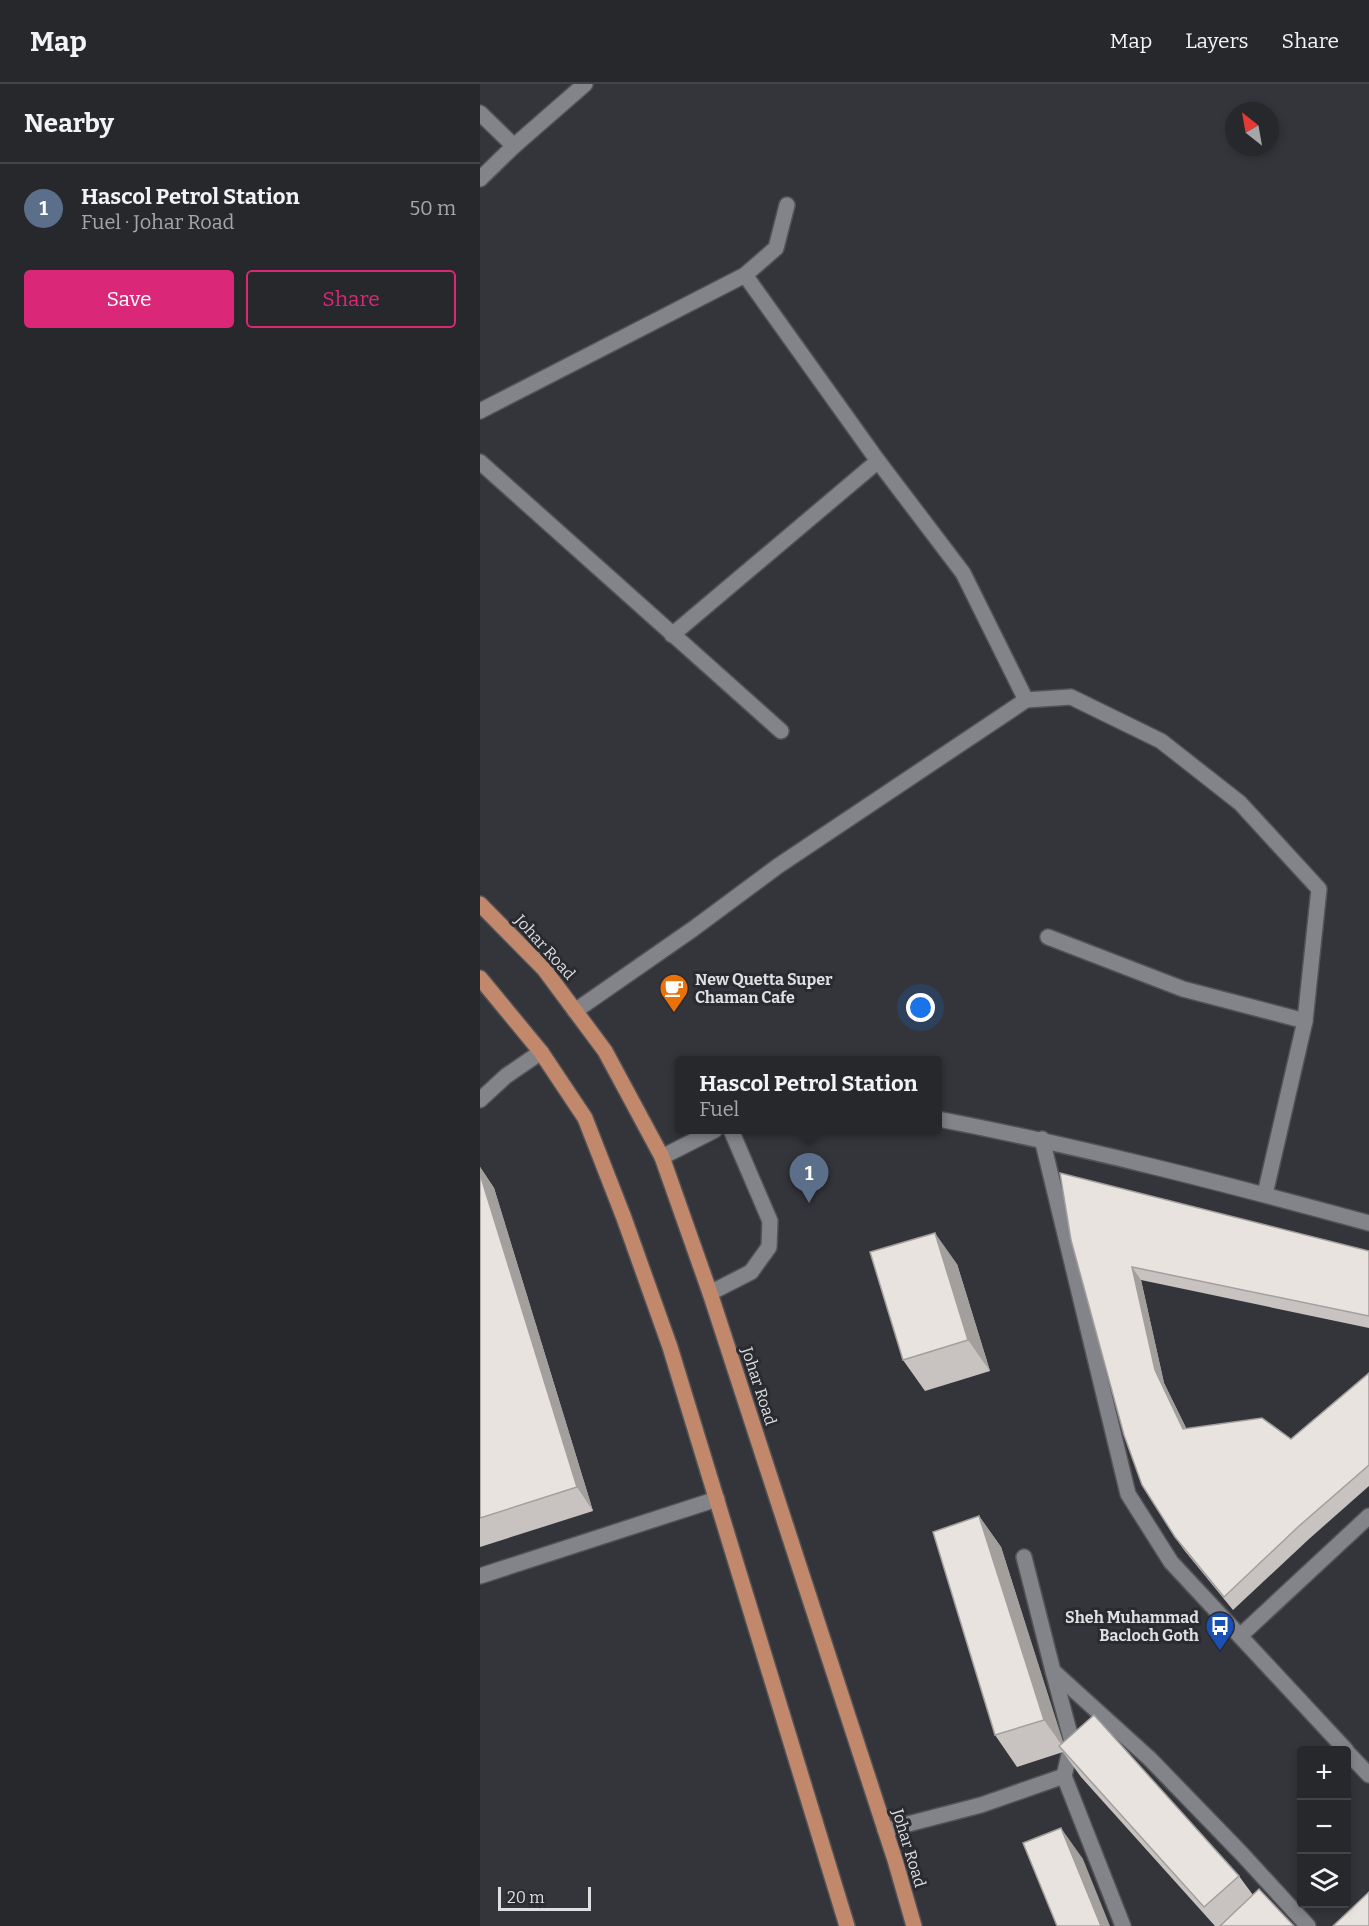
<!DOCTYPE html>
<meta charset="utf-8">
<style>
:root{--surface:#27282c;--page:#2f3034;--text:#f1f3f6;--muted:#a4a6a9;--line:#434448;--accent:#db2777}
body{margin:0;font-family:Bitter,serif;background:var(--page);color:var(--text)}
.controls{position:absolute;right:18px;bottom:18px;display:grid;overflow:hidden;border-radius:6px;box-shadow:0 3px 9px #0003}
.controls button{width:54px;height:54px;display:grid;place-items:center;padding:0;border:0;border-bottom:2px solid var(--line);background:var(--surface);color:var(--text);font:30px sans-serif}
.compass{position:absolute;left:745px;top:18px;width:54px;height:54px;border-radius:50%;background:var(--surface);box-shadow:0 3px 9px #0003;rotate:329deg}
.scale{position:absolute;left:18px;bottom:15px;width:93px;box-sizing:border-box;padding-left:6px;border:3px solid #dfdfe2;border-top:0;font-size:16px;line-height:21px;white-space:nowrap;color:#dfdfe2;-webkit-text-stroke:4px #2a2b30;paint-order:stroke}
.you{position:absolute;left:441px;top:924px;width:21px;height:21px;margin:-15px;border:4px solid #fff;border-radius:50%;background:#1a73e8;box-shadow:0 0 0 9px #1a73e833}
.badge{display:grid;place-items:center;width:39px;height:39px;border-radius:50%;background:var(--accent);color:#fff;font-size:20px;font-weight:700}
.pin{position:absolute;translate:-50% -50px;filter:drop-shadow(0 2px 3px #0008)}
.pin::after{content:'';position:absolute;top:32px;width:21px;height:18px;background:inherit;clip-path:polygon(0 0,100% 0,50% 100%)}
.popup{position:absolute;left:195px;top:972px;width:267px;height:78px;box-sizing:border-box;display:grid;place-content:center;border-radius:6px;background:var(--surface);filter:drop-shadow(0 2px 4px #0005);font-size:20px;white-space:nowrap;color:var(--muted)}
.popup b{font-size:22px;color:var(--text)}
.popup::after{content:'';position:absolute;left:50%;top:100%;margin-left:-12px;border:12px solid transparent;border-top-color:var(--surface)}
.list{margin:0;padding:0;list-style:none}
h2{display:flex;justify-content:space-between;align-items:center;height:78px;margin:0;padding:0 24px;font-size:26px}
h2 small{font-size:20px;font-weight:400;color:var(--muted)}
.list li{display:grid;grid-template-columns:39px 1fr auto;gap:18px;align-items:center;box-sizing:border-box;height:90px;padding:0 24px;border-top:2px solid var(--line)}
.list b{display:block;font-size:22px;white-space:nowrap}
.list p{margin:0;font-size:20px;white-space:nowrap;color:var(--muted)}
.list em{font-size:20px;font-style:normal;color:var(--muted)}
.actions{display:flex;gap:12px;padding:18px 24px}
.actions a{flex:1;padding:14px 0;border:2px solid var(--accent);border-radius:6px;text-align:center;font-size:21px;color:var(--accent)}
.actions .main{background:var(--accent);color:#fff}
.icon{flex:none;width:33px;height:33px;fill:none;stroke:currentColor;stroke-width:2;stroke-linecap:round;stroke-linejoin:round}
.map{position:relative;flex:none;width:889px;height:1842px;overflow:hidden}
header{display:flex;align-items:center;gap:36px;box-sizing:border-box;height:84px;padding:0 30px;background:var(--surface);border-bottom:2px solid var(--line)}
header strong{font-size:28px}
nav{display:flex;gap:33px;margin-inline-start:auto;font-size:21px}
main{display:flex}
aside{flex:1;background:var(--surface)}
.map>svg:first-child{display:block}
</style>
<header>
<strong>Map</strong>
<nav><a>Map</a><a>Layers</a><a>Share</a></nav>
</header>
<main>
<aside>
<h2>Nearby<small></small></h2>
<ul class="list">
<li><span class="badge" style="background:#5c6f8a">1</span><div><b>Hascol Petrol Station</b><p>Fuel · Johar Road</p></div><em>50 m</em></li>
</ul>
<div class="actions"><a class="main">Save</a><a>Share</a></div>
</aside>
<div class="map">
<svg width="889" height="1842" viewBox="0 0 889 1842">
<rect width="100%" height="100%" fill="#34353a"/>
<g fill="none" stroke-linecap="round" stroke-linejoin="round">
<g stroke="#535357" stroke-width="18">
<polyline id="service" points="230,1209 271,1188 289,1163 290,1137 251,1046"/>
</g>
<g stroke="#535357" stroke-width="18">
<g id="minor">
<polyline points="0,29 34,62"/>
<polyline points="0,95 34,62 105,0"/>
<polyline points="265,191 398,377 483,489 546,616"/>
<polyline points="0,327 265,191 296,164 307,121"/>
<polyline points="0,378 301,647"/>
<polyline points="192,551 398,377"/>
<polyline points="568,853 703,905 825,937"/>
<polyline points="95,927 213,845 298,782 546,616 591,613 681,657 760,719 839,805 825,937 785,1110"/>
<polyline points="0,1016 26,992 61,968"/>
<path d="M 458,1035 C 603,1063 746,1100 889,1139"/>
<polyline points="562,1055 648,1410 691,1478 866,1666"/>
<polyline points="182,1073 235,1046"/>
<polyline points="544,1473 573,1587 670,1675 762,1770 828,1842"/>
<polyline points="0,1492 237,1415"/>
<polyline points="760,1552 889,1432"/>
<polyline points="573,1587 592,1658 584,1692 643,1842"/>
<polyline points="866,1667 889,1691"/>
<polyline points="405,1746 501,1721 584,1692"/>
</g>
</g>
<g stroke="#535357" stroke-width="18">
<g id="primary">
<polyline points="0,820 64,885 125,967 182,1073 230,1209 415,1776 434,1842"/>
<polyline points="0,894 61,968 105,1034 144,1134 190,1263 367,1842"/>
</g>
</g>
<use href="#service" stroke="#838489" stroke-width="15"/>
<use href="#minor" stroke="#838489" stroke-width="15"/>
<use href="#primary" stroke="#c2886c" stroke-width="15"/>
</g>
<g fill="#c8c3c1">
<polygon points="0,1083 14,1104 113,1427 0,1463"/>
<polygon points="591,1156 889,1167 889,1244 661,1196 684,1299 706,1344 811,1355 889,1289 889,1402 829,1455 753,1526 704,1466 695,1453"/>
<polygon points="477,1180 510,1287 445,1307 423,1276"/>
<polygon points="499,1432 521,1463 583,1659 759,1792 773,1811 814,1842 735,1842 601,1693 583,1668 537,1683 515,1651"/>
</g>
<g fill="#a39f9d">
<polygon points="0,1083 14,1104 113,1427 97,1403 0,1090"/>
<polygon points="455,1149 477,1180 510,1287 488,1256"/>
<polygon points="652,1183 661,1196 684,1299 713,1358 703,1345 675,1286"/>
<polygon points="499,1432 521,1463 586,1667 564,1636"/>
<polygon points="581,1744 603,1775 630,1842 621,1842"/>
</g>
<g fill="#e9e3e0" stroke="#a39f9d" stroke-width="1.5">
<polygon points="580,1089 889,1167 889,1232 652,1183 675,1286 703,1345 782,1334 811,1355 889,1289 889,1381 819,1442 744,1513 695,1453 662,1401 644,1351 591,1156"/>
<polygon points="0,1090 97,1403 0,1434"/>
<polygon points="455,1149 488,1256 423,1276 390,1168"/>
<polygon points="499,1432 564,1636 515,1651 453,1448"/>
<polygon points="614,1631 759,1792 724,1823 579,1662"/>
<polygon points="581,1744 621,1842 577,1842 543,1759"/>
<polygon points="779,1805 814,1842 740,1842"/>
<polygon points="889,1808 889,1842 853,1842"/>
</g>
<defs>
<g id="cafe-pin" transform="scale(1.5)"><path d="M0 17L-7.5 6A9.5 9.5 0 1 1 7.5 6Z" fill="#e8710a" stroke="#2a2b30"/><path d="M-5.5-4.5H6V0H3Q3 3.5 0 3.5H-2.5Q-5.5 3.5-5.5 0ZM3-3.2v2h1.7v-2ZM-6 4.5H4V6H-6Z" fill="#fff"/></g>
<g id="bus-pin" transform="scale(1.5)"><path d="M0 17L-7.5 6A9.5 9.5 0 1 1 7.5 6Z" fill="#1a4fb4" stroke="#2a2b30"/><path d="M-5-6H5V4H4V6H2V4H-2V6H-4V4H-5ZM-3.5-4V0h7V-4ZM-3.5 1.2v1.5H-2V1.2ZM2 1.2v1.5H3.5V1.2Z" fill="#fff"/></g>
</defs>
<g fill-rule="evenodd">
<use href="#cafe-pin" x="194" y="904"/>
<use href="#bus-pin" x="740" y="1542"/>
</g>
<g text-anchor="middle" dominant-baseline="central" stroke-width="6" stroke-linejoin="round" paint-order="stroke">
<g font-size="16" fill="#dfdfe2" stroke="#2a2b30">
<text transform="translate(65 863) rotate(48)">Johar Road</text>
<text transform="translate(279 1302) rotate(72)">Johar Road</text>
<text transform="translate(429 1764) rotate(73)">Johar Road</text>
</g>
<g font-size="16" font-weight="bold" fill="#dfdfe2" stroke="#2a2b30" text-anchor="start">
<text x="215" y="895">New Quetta Super<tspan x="215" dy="18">Chaman Cafe</tspan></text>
<text x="719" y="1533" text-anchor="end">Sheh Muhammad<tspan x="719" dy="18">Bacloch Goth</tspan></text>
</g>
</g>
</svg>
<div class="controls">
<button>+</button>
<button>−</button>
<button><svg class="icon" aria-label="layers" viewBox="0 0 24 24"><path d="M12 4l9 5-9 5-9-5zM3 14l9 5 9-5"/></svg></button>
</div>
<svg class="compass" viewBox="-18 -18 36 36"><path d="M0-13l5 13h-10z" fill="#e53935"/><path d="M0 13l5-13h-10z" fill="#a4a6a9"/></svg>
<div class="scale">20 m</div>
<div class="you"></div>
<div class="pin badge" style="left:329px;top:1119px;background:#5c6f8a">1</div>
<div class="popup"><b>Hascol Petrol Station</b>Fuel</div>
</div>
</main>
